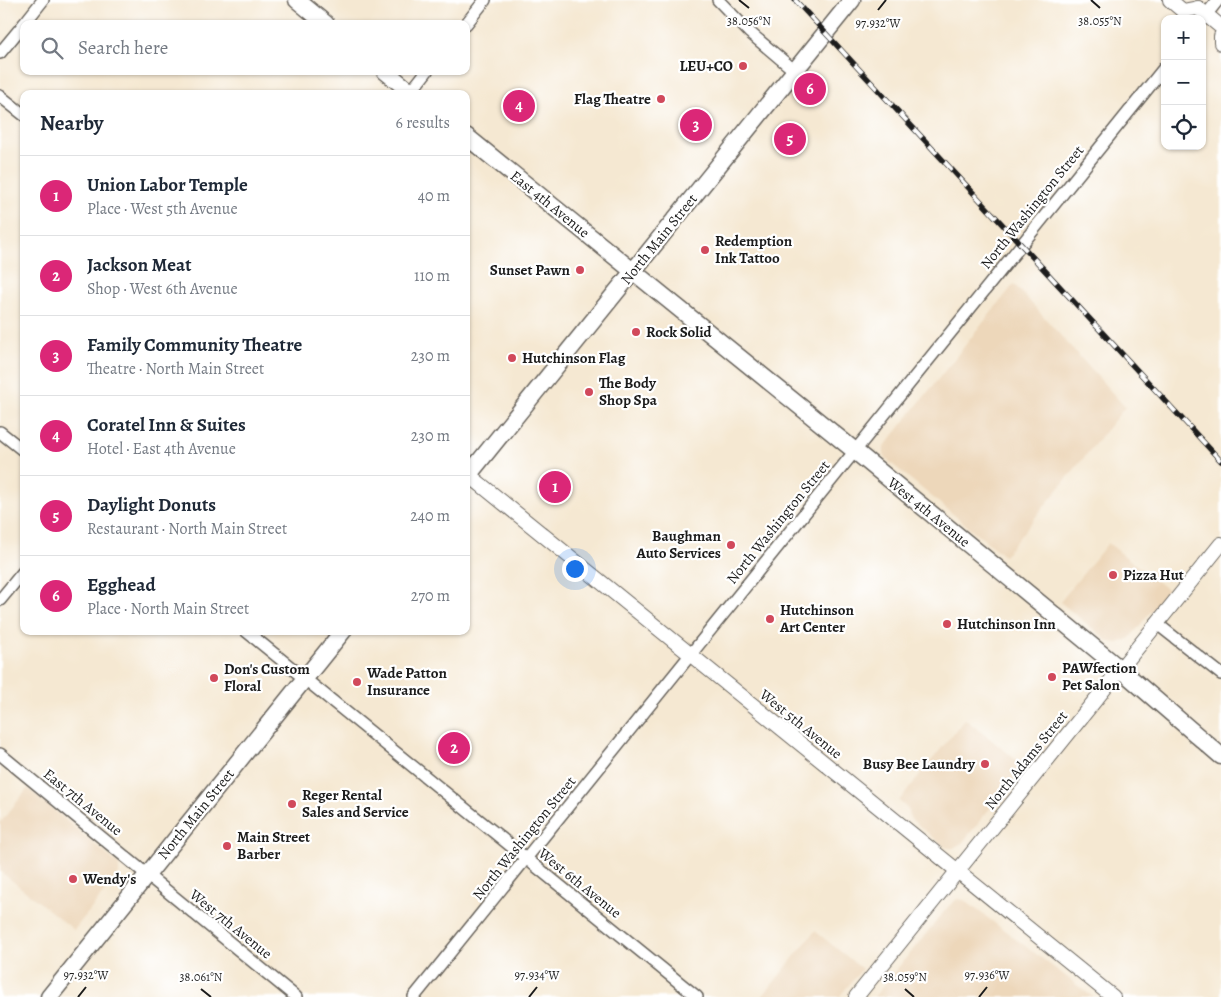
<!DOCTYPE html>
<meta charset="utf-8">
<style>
:root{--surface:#fff;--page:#f2f2f3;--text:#1f2937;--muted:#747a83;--line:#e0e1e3;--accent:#db2777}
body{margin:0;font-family:Alegreya,serif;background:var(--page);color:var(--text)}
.controls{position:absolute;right:15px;top:15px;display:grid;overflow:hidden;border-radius:10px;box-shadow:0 1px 4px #0004}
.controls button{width:45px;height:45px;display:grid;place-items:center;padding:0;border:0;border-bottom:1px solid var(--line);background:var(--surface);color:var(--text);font:25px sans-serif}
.you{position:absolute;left:574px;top:568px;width:18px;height:18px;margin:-12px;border:4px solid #fff;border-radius:50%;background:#1a73e8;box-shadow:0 0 0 8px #1a73e833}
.badge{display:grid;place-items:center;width:32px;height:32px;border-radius:50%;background:var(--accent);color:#fff;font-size:16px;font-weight:700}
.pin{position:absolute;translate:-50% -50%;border:2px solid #fff;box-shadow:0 1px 5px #0006}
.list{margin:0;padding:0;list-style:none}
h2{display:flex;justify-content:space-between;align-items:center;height:65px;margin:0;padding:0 20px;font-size:21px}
h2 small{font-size:16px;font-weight:400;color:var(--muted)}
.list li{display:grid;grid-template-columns:32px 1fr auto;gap:15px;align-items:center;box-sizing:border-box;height:80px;padding:0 20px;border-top:1px solid var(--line)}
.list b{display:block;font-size:19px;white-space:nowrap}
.list p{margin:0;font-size:16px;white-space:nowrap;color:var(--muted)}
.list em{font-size:16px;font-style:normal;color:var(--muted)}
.icon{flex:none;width:28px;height:28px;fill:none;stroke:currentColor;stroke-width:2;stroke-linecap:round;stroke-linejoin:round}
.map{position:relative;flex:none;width:1221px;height:997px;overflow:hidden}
.search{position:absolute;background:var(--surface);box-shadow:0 1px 4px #0004;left:20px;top:20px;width:450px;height:55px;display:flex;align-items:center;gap:12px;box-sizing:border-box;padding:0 18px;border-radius:10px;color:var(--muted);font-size:19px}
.panel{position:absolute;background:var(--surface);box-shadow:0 1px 4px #0004;left:20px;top:90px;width:450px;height:545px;border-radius:10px}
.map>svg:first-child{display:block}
</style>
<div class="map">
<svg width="1221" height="997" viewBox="0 0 1221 997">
<rect width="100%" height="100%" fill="#fff"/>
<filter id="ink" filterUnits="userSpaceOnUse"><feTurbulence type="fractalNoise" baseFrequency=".02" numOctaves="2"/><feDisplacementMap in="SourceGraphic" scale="10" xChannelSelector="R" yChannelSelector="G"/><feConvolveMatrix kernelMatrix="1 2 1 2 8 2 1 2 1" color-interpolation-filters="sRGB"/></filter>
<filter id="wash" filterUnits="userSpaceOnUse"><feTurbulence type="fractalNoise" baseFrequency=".0096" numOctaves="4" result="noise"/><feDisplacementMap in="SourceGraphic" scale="20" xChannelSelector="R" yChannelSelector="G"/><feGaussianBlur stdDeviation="1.12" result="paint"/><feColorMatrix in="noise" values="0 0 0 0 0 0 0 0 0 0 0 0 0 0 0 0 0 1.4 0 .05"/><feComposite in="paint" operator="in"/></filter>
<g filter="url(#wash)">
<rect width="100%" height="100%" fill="#f5e8d2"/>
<g fill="#edd7ba">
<polygon points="1014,284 1125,407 1004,556 886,459 884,454 884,447"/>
<polygon points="1108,543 1168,590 1129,639 1118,643 1109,642 1060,602"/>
<polygon points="965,719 1024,766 962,843 953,848 949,848 945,847 910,818 909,810 899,801"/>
<polygon points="28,788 119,865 119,874 74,930 0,871 0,823"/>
<polygon points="957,899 964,900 968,903 1093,997 874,997 948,907"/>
<polygon points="815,931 862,969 839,997 762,997"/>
</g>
</g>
<g filter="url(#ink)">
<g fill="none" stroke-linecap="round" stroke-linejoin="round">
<g stroke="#68635c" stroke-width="14">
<g id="minor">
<polyline points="718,0 749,32 795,71"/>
<polyline points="1202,20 1218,0"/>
<polyline points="24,24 43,0"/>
<polyline points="466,24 485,0"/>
<polyline points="0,53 24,24"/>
<polyline points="409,94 427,71"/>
<polyline points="0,96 24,115"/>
<polyline points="0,432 24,451"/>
<polyline points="0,600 24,571"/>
<polyline points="1156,623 1221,674"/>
<polyline points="246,631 697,997"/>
<polyline points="0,754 296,997"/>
<polyline points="414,997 1165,67"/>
</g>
</g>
<g stroke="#68635c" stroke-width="16">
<g id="tertiary">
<polyline points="1170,0 1183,11 1198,8"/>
<polyline points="1198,8 1221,27"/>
<polyline points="1221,36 1221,43"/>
<polyline points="469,475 1113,997"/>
<polyline points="856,997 1221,544"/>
</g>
</g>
<g stroke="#68635c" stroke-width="19">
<g id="secondary">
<polyline points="297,0 326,24"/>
<polyline points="385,71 413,94"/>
<polyline points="466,136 855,451 1120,669 1221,756"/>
<polyline points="466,478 852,0"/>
<polyline points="49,997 343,631"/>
</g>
</g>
<use href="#minor" stroke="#fff" stroke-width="11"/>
<use href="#tertiary" stroke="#fff" stroke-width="14"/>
<use href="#secondary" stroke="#fff" stroke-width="16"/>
<g stroke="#1c1c1c" stroke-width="5.5">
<polyline id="rail" points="795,0 1221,461"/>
</g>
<use href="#rail" stroke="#fff" stroke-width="4" stroke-dasharray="11" stroke-linecap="butt"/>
</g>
</g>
<path fill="none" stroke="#1c1c1c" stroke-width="2" d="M 739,0 L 749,8M 1091,0 L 1100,8M 878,10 L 886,0M 201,989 L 211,997M 905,989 L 914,997M 78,997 L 86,987M 529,997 L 537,987M 979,997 L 987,987"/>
<g fill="#d1495b" stroke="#fff" stroke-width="2">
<circle cx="743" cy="66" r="5"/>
<circle cx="661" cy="99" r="5"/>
<circle cx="705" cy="250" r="5"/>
<circle cx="580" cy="270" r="5"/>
<circle cx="636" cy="332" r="5"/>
<circle cx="512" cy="358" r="5"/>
<circle cx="589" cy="392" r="5"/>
<circle cx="731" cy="545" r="5"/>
<circle cx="1113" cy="575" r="5"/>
<circle cx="770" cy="619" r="5"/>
<circle cx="947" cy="624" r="5"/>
<circle cx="1052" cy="677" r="5"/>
<circle cx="214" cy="678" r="5"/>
<circle cx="357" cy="682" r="5"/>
<circle cx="985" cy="764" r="5"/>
<circle cx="292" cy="804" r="5"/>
<circle cx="227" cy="846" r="5"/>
<circle cx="73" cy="879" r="5"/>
</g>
<g text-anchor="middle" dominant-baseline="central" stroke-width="4.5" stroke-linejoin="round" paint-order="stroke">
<g font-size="15" font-weight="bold" fill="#1c1c1c" stroke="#fff" text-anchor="start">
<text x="733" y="66" text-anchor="end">LEU+CO</text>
<text x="651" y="99" text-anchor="end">Flag Theatre</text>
<text x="715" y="241">Redemption<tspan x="715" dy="17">Ink Tattoo</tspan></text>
<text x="570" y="270" text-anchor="end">Sunset Pawn</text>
<text x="646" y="332">Rock Solid</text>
<text x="522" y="358">Hutchinson Flag</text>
<text x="599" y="383">The Body<tspan x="599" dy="17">Shop Spa</tspan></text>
<text x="721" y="536" text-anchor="end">Baughman<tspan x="721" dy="17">Auto Services</tspan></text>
<text x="1123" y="575">Pizza Hut</text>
<text x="780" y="610">Hutchinson<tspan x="780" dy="17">Art Center</tspan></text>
<text x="957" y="624">Hutchinson Inn</text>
<text x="1062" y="668">PAWfection<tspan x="1062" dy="17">Pet Salon</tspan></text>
<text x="224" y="669">Don's Custom<tspan x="224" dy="17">Floral</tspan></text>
<text x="367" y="673">Wade Patton<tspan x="367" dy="17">Insurance</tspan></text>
<text x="975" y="764" text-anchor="end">Busy Bee Laundry</text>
<text x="302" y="795">Reger Rental<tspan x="302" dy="17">Sales and Service</tspan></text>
<text x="237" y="837">Main Street<tspan x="237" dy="17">Barber</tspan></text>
<text x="83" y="879">Wendy's</text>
</g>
<g font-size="15" fill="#1c1c1c" stroke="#fff">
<text transform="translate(550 204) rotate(39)">East 4th Avenue</text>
<text transform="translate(1032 207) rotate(-51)">North Washington Street</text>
<text transform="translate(659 239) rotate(-51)">North Main Street</text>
<text transform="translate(929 512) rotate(39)">West 4th Avenue</text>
<text transform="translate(778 522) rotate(-51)">North Washington Street</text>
<text transform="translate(801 724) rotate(39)">West 5th Avenue</text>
<text transform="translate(1026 760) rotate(-51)">North Adams Street</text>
<text transform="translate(83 802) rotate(39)">East 7th Avenue</text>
<text transform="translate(196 814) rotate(-51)">North Main Street</text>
<text transform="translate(524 838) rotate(-51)">North Washington Street</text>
<text transform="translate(580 883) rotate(39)">West 6th Avenue</text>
<text transform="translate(231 924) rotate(39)">West 7th Avenue</text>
</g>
</g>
<g font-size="12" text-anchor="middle" fill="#1c1c1c" stroke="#fff" stroke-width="4.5" stroke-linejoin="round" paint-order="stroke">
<text x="749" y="25">38.056°N</text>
<text x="1100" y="25">38.055°N</text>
<text x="878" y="27">97.932°W</text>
<text x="86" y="979">97.932°W</text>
<text x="537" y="979">97.934°W</text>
<text x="987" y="979">97.936°W</text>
<text x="201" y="981">38.061°N</text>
<text x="905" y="981">38.059°N</text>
</g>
</svg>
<div class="controls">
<button>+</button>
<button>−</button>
<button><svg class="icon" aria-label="locate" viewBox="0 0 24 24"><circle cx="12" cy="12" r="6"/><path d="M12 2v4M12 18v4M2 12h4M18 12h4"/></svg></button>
</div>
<div class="you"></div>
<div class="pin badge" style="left:555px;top:487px">1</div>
<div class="pin badge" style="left:454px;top:748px">2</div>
<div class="pin badge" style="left:696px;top:125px">3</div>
<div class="pin badge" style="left:519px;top:106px">4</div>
<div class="pin badge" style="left:790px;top:139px">5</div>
<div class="pin badge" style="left:810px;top:89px">6</div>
<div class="search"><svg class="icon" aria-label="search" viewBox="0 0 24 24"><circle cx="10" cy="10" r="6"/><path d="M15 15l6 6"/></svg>Search here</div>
<section class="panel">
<h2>Nearby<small>6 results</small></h2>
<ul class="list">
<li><span class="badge">1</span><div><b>Union Labor Temple</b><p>Place · West 5th Avenue</p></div><em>40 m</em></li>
<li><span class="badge">2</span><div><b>Jackson Meat</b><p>Shop · West 6th Avenue</p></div><em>110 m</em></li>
<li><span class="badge">3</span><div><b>Family Community Theatre</b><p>Theatre · North Main Street</p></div><em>230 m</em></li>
<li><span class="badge">4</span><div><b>Coratel Inn &amp; Suites</b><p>Hotel · East 4th Avenue</p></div><em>230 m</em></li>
<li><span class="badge">5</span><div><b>Daylight Donuts</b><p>Restaurant · North Main Street</p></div><em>240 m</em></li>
<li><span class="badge">6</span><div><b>Egghead</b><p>Place · North Main Street</p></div><em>270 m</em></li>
</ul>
</section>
</div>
